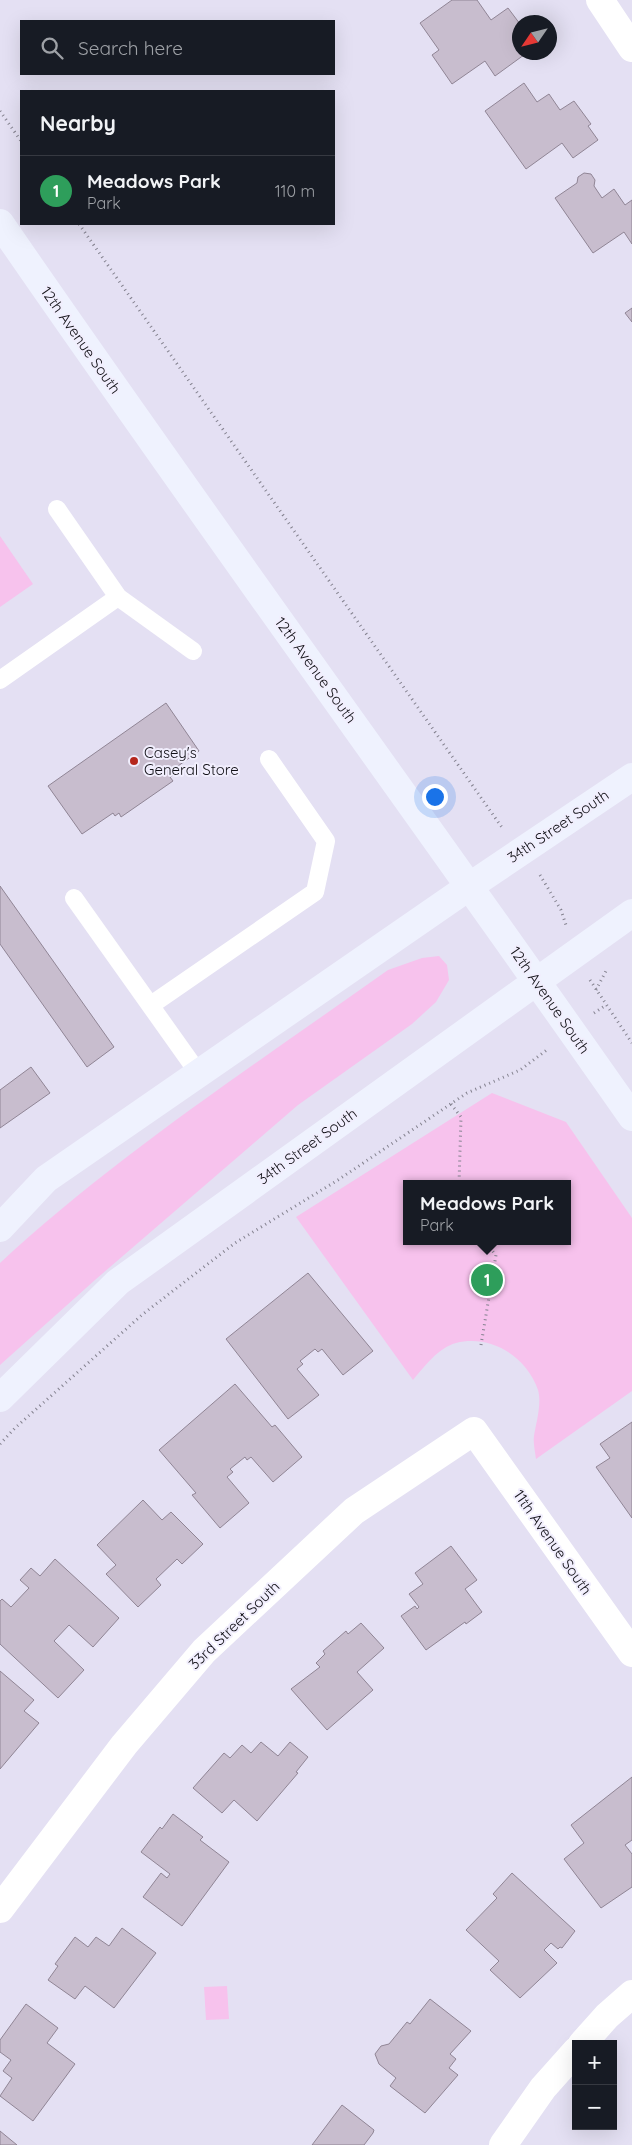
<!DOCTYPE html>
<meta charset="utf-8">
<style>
:root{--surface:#171b24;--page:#242831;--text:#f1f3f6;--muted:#9ea1a6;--line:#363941;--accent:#d69794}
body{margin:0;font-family:Quicksand,sans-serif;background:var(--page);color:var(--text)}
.controls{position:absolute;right:15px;bottom:15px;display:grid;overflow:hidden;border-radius:0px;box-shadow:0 5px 20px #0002}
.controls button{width:45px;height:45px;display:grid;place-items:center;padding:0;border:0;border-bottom:1px solid var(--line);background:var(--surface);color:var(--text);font:25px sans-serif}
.compass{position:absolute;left:512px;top:15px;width:45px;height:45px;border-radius:50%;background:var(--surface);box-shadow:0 5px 20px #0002;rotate:235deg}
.you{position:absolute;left:434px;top:796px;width:18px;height:18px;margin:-12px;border:4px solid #fff;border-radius:50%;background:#1a73e8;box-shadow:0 0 0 8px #1a73e833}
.badge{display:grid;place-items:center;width:32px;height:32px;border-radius:50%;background:var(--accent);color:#fff;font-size:16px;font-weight:700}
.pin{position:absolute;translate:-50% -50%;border:2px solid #fff;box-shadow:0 1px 5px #0006}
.popup{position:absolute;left:403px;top:1180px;width:168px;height:65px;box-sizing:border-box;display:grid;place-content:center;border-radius:0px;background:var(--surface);filter:drop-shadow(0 1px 4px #0005);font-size:16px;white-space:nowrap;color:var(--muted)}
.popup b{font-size:19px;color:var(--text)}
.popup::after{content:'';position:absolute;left:50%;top:100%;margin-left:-10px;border:10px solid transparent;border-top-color:var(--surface)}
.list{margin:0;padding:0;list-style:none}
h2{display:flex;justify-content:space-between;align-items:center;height:65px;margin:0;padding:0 20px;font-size:21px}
h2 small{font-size:16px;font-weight:400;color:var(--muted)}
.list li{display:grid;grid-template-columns:32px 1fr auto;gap:15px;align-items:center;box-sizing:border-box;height:70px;padding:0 20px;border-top:1px solid var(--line)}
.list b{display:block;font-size:19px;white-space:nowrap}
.list p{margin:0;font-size:16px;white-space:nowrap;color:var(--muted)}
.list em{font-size:16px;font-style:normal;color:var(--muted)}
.icon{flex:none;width:28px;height:28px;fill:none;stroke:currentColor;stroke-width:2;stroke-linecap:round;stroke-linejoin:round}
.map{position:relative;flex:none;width:632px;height:2145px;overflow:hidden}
.search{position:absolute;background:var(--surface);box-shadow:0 5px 20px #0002;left:20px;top:20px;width:315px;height:55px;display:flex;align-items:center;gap:12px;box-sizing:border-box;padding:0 18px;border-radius:0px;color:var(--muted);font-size:19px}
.panel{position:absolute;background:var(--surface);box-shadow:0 5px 20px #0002;left:20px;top:90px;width:315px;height:135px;border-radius:0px}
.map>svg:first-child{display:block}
</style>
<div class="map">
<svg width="632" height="2145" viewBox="0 0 632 2145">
<rect width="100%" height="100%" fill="#e4e0f3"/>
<g fill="#f7c2ed" fill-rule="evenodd">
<polygon points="0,536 33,584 0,607"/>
<path d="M 439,956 L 447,965 L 449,980 L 436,1002 L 412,1024 L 298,1105 L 95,1280 L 0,1365 L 0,1263 C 119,1153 256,1064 388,970 L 422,958 Z"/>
<path d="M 492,1093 L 566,1122 L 632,1218 L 632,1391 L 536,1459 C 535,1451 533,1443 534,1436 C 536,1423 542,1404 538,1390 C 527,1357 491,1334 456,1343 C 438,1348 425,1366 413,1380 L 296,1217 ZM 407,1184 L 567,1184 L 567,1241 L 407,1241 Z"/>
<polygon points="227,1986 229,2019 206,2020 204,1987"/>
</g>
<g fill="#c8bdce" stroke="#908595">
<polygon points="452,0 477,0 491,20 508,8 520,24 520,52 528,52 495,76 485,61 452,84 432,55 439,50 420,23"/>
<polygon points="524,83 537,102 549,94 560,110 574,101 591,124 588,126 598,140 573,158 562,143 526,169 485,111"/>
<polygon points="584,173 591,174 595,180 594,186 602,198 614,189 625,205 632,200 632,244 624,232 593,253 555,198 577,183 578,177"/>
<polygon points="632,308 632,322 625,313"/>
<polygon points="166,703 199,751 171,771 173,775 170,777 173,781 121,817 119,813 115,816 113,813 82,834 48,786"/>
<polygon points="0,886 114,1047 87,1067 0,944"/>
<polygon points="31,1067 50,1093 0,1128 0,1090"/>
<polygon points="308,1273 373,1351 343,1375 322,1349 318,1352 315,1349 300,1361 303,1364 297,1369 319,1395 288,1419 226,1339"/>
<polygon points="235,1384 272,1427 275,1425 302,1457 273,1482 251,1457 247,1460 245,1457 230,1469 233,1472 227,1477 249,1503 220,1528 192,1495 196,1493 159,1450"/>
<polygon points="632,1422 632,1518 596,1467 610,1458 600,1444"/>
<polygon points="143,1500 162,1520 171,1512 203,1544 182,1564 177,1559 156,1579 161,1585 138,1607 106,1574 116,1565 97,1545"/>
<polygon points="451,1546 477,1580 465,1589 482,1612 466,1624 465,1622 426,1650 401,1616 415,1606 417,1609 419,1607 409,1594 423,1584 415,1573"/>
<polygon points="55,1559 119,1618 93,1647 69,1625 54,1641 84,1670 58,1698 0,1644 0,1601 2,1599 11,1607 29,1588 20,1580 31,1568 40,1576"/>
<polygon points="361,1623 384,1648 357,1672 373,1690 327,1730 291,1689 320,1667 316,1663 325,1654 323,1651 346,1631 348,1634"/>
<polygon points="0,1671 34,1700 24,1711 39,1723 0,1769"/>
<polygon points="261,1742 278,1756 290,1742 308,1757 296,1772 298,1773 257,1821 234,1800 222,1813 193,1788 224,1753 230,1758 242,1745 251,1753"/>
<polygon points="632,1777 632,1840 625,1845 632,1854 632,1887 601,1908 564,1859 584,1843 571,1825"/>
<polygon points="173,1814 203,1837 200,1840 229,1862 182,1926 143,1897 161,1873 167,1878 170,1874 141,1852 160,1827 162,1829"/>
<polygon points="512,1873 575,1931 562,1948 560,1947 558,1949 551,1943 544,1950 557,1963 520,1998 490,1970 499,1961 466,1930 497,1898 493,1894"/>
<polygon points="122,1928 156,1953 114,2008 85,1986 75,1999 48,1980 58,1966 55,1964 75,1937 88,1947 96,1937 109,1946"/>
<polygon points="430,1999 471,2031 450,2054 456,2059 449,2068 458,2075 425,2113 390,2086 396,2078 379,2064 375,2054 381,2046 389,2044 407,2022 410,2024"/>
<polygon points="26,2004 58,2028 47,2043 75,2064 33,2121 0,2096 12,2078 3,2071 11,2060 0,2052 0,2040"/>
<polygon points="342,2105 374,2130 373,2133 364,2145 312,2145"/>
<polygon points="0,2131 17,2145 0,2145"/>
</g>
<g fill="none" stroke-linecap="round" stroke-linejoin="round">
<g stroke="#84828f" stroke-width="3" stroke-dasharray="1 4" stroke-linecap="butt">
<polyline points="0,111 21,141"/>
<polyline points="79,224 503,829"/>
<polyline points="540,875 561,910 566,925"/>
<polyline points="590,980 632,1043"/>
<polyline points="596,990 607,969"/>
<polyline points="594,1013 606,1005"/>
<polyline points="451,1104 461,1117 459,1184"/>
<polyline points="481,1345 496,1255 484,1241"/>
<polyline points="0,1444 15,1428 143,1314 235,1243 338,1180 467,1093 520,1070 548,1049"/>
</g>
<g stroke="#fff" stroke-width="18">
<polyline points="57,509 118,597 193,651"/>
<polyline points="0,680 118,597"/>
<polyline points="74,898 199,1074"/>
<polyline points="151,1005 315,892 326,841 269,759"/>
</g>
<g stroke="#fff" stroke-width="28">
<polyline points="600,0 632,48"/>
<polyline points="0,1909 124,1745 204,1651 354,1511 474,1431 632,1653"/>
<polyline points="582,2044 607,2016 632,1994"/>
<polyline points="503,2145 543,2088 576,2051"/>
</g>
<g stroke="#eff2fe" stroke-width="28">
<path d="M 0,223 C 207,524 423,818 632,1117"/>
<polyline points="0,1228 46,1179 470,886 632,777"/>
<polyline points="0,1398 118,1282 632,913"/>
</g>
</g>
<circle fill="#b5261c" stroke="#f1eefd" stroke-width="2" cx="134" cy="761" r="5"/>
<g text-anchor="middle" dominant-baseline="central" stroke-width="4" stroke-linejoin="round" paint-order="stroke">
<g font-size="15" fill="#111016" stroke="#f1eefd">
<text transform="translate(81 340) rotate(55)">12th Avenue South</text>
<text transform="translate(316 670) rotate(54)">12th Avenue South</text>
<text transform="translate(558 826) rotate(-34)">34th Street South</text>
<text transform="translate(550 1000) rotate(55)">12th Avenue South</text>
<text transform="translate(307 1146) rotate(-36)">34th Street South</text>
<text transform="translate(553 1542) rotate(55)">11th Avenue South</text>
<text transform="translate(234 1625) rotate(-44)">33rd Street South</text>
</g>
<g font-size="15" fill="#111016" stroke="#f1eefd" text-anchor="start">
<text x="144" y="752">Casey's<tspan x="144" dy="17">General Store</tspan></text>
</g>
</g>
</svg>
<div class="controls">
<button>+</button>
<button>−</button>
</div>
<svg class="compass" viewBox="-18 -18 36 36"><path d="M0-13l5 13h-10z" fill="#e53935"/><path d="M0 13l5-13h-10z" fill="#9ea1a6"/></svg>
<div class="you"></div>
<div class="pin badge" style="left:487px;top:1280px;background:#2e9e5b">1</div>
<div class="popup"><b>Meadows Park</b>Park</div>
<div class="search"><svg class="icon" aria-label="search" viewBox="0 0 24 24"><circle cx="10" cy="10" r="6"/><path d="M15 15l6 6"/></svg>Search here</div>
<section class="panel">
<h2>Nearby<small></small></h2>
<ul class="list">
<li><span class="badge" style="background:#2e9e5b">1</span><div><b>Meadows Park</b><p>Park</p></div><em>110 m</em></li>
</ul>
</section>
</div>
